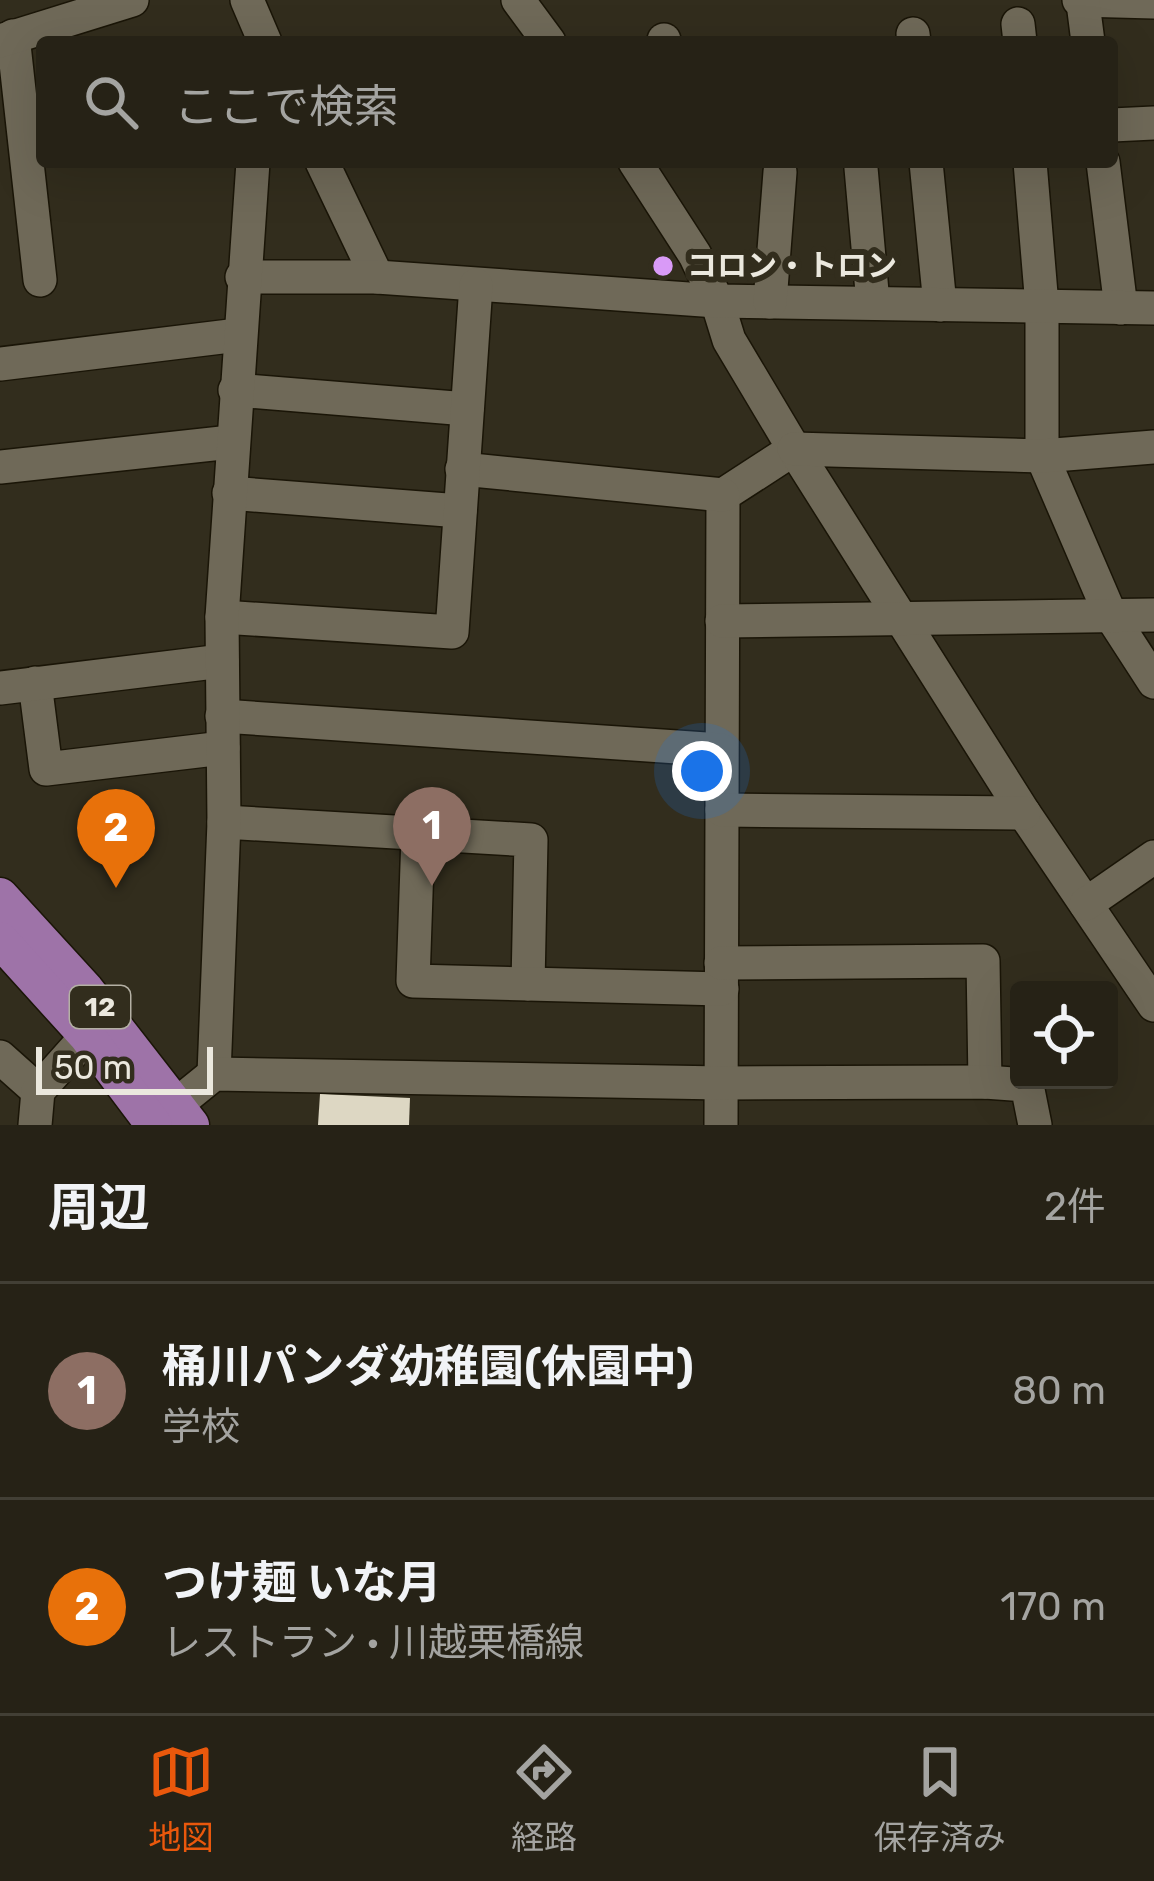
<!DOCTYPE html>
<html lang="ja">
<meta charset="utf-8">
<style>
:root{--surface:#262216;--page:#2e2a1f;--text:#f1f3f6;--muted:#a4a4a1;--line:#423f35;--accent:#ea580c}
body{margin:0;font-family:Rubik,"Noto Sans JP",sans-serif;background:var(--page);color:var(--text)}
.controls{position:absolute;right:36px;bottom:36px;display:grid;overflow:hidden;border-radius:12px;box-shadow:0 12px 48px #0002}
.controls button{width:108px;height:108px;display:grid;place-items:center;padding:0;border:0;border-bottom:3px solid var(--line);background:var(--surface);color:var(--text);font:60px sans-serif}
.scale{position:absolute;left:36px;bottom:30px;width:177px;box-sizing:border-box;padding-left:12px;border:6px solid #ebe8de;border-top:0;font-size:33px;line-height:42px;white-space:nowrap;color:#ebe8de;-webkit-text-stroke:9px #322d1d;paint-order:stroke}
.you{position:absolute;left:702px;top:771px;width:42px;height:42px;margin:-30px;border:9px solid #fff;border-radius:50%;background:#1a73e8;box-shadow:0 0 0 18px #1a73e833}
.badge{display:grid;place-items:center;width:78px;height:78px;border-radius:50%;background:var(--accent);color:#fff;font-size:39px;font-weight:700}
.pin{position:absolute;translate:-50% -99px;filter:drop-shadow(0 3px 6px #0008)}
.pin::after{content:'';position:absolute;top:63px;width:42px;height:36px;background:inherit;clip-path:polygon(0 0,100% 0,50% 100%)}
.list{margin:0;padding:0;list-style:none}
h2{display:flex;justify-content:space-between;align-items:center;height:156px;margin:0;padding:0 48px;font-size:51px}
h2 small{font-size:39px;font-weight:400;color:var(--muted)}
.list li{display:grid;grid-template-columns:78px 1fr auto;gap:36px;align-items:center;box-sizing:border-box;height:216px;padding:0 48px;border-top:3px solid var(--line)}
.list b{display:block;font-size:45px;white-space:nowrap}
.list p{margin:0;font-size:39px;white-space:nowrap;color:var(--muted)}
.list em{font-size:39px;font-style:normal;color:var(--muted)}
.icon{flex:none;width:66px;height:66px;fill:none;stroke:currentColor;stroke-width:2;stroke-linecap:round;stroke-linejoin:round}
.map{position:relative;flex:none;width:1154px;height:1125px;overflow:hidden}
.search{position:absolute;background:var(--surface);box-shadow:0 12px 48px #0002;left:36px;right:36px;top:36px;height:132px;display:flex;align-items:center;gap:30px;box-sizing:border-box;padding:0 42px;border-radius:12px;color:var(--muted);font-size:45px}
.sheet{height:588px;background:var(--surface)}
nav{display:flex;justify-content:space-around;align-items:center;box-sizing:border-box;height:168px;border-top:3px solid var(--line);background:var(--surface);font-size:33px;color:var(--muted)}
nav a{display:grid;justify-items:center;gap:6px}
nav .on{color:var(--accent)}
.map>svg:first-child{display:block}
</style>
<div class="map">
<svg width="1154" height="1125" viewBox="0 0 1154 1125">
<rect width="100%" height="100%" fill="#322d1d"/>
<polygon fill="#ddd7c3" points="320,1094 410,1098 409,1125 318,1125"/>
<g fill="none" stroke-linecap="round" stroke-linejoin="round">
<g stroke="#1a1507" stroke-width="36">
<g id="minor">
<polyline points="247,0 265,42"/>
<polyline points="518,0 549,42"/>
<polyline points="1079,0 1154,2"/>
<polyline points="1083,3 1088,42"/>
<polyline points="1018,24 1020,42"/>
<polyline points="913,34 914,42"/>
<polyline points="13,36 40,280"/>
<polyline points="0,41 132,0"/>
<polyline points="664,42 664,40"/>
<polyline points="1112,125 1154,123"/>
<polyline points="322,162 377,277"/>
<polyline points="635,162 695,255 717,301 729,340 794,449 723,495 721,1125"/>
<polyline points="926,162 940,305"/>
<polyline points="1030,162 1042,306 1042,456 1110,614 1154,682"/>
<polyline points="1103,162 1121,308"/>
<polyline points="861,168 873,303"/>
<polyline points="242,277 377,277 717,301 1154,308"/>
<polyline points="770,302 780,172"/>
<polyline points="0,364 238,335"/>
<polyline points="235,390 467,409"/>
<polyline points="794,449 1024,813 1154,1005"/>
<polyline points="794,449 1042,456 1154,447"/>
<polyline points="0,467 231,442"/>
<polyline points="462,469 723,495"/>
<polyline points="229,493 460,511"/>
<polyline points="222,617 452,632 476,285"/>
<polyline points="722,621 1154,615"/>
<polyline points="35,683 46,769 223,748"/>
<polyline points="0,688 222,661"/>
<polyline points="222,716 721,750"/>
<polyline points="722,810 1024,813"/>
<polyline points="224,822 531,840 528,984"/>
<polyline points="418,836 413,981 722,989"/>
<polyline points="1086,904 1154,857"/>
<polyline points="721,963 983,961 985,1082"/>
<polyline points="0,1057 38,1091"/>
<polyline points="214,1074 224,822 222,617 253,162"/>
<polyline points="177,1104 214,1074 722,1083 985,1082 1027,1085 1035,1125"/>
<polyline points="35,1125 38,1091 87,1036"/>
</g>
</g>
<g stroke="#1a1507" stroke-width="39">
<g id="major">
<polyline points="0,896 86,990 191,1125"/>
<polyline points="0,940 87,1036 154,1125"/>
</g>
</g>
<use href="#minor" stroke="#6f6958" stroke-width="33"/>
<use href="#major" stroke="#9e73a8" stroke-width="36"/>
</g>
<circle fill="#d99af7" stroke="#322d1d" stroke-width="4.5" cx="663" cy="266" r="12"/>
<g text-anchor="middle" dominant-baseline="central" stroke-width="12" stroke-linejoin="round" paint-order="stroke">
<rect fill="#322d1d" stroke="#b4b0a4" stroke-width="3" x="70" y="986" width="60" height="42" rx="9"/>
<g font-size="27" font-weight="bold" fill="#ebe8de">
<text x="100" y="1007">12</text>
</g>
<g font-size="30" font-weight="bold" fill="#ebe8de" stroke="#322d1d" text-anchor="start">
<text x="687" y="266">コロン・トロン</text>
</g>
</g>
</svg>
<div class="controls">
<button><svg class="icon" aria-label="locate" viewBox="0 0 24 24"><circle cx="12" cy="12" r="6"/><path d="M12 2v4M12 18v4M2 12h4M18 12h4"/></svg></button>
</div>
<div class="scale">50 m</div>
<div class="you"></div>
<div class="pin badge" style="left:432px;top:886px;background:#8d6e63">1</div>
<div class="pin badge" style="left:116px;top:888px;background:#e8710a">2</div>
<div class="search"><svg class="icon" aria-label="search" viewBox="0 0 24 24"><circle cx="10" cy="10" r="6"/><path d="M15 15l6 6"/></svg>ここで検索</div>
</div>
<section class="sheet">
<h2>周辺<small>2件</small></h2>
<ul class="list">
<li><span class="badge" style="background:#8d6e63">1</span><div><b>桶川パンダ幼稚園(休園中)</b><p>学校</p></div><em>80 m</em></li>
<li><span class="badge" style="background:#e8710a">2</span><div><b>つけ麺 いな月</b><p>レストラン · 川越栗橋線</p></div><em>170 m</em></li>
</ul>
</section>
<nav>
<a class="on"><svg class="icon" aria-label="map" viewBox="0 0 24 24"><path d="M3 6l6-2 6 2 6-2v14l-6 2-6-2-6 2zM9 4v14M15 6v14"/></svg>地図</a>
<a><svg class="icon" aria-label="directions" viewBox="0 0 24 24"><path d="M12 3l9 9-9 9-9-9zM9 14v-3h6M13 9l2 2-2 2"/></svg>経路</a>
<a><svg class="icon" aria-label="saved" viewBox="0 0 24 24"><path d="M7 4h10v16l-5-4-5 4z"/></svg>保存済み</a>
</nav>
